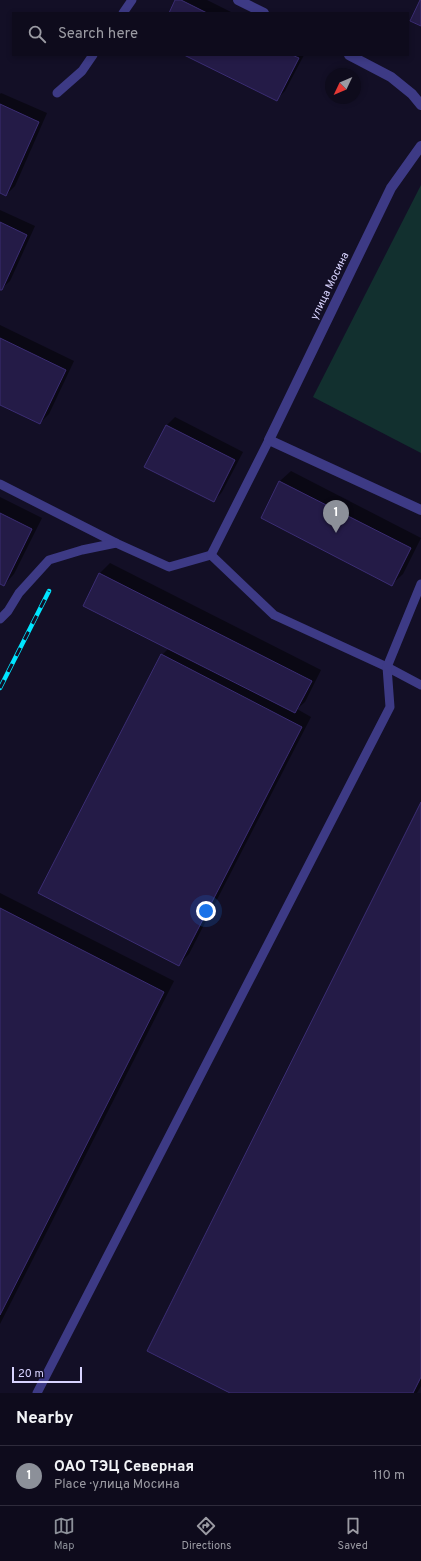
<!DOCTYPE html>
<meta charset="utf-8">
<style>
:root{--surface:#0e0b1c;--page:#1c1929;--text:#f1f3f6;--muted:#9b9ba3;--line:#2e2b3b;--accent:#8c9099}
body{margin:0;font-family:Overpass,sans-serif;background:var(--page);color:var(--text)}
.compass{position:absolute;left:325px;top:68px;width:36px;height:36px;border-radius:50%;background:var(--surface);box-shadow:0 2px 6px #0003;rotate:226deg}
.scale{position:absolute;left:12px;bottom:10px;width:70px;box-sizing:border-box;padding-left:4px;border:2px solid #d9d4ff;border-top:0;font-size:11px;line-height:14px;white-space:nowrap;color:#d9d4ff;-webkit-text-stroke:3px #130f26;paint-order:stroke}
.you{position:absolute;left:206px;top:911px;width:14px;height:14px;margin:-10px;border:3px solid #fff;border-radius:50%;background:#1a73e8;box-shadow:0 0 0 6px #1a73e833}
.badge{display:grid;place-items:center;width:26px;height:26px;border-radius:50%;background:var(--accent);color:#fff;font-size:13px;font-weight:700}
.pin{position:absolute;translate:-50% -33px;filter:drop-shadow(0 1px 2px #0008)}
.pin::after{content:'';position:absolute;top:21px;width:14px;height:12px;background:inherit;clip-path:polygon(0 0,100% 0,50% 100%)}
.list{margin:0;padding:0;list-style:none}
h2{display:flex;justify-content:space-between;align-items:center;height:52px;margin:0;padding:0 16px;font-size:17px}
h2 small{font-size:13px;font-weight:400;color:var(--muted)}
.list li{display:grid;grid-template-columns:26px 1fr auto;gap:12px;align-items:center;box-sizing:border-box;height:60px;padding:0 16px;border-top:1px solid var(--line)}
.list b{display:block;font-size:15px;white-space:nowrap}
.list p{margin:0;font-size:13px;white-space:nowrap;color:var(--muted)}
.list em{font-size:13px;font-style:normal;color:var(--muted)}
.icon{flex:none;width:22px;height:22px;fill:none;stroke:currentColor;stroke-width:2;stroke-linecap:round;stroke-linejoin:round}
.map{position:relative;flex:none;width:421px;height:1393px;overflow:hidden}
.search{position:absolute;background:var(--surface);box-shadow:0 2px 6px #0003;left:12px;right:12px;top:12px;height:44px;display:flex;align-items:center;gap:10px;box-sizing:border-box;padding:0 14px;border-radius:0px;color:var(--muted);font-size:15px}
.sheet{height:112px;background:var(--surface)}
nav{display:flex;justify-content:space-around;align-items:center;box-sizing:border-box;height:56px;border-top:1px solid var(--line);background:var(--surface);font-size:11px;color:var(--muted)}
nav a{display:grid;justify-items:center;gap:2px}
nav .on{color:var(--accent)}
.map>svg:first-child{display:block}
</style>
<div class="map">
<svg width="421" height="1393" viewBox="0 0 421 1393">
<rect width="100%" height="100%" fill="#130f26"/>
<polygon fill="#12302f" points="421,185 421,453 313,397"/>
<g fill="#0007">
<polygon points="176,0 207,0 233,13 170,13"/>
<polygon points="187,55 304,55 285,91 276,100"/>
<polygon points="1,93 47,113 15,186 6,195 0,192 0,94"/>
<polygon points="0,210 35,226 10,281 1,289 0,289"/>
<polygon points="0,325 74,361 49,414 40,423 0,403"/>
<polygon points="175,417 243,452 222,492 214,501 166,426"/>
<polygon points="291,471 421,538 403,574 392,584 262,517 280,481"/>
<polygon points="0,497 42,518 14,574 4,585 0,583"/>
<polygon points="110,563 321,670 305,702 297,709 311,717 189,954 178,965 162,655 169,648 84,605 100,573"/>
<polygon points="421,804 421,1386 417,1393 232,1393"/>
<polygon points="0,893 174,981 0,1324"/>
</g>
<g fill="#241b47" stroke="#3b2d73">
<polygon points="175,0 181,0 207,13 169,13"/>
<polygon points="420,0 421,0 421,26 410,21"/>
<polygon points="184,55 292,55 299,58 277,101"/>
<polygon points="0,104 39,122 6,196 0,193"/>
<polygon points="0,222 27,235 2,290 0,290"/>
<polygon points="0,338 66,370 40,424 0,405"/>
<polygon points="166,425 235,460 214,502 144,467"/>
<polygon points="279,481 411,548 392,586 261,518"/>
<polygon points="0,513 32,529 4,586 0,584"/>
<polygon points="99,573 312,681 295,713 83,606"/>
<polygon points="161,654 302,727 179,966 38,893"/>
<polygon points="421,802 421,1377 413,1393 230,1393 147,1351"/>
<polygon points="0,908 164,992 0,1315"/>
</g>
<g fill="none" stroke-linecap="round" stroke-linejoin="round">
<g stroke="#3d3a85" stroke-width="9">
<polyline points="123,13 132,0"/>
<polyline points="57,93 82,71 93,55"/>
<polyline points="0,484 116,543 169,567 211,555 274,615 387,667 421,685"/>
<polyline points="211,555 269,440"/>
<polyline points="0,619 8,611 19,593 49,560 82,550 116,543"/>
<polyline points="37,1393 390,707 387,667 421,584"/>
</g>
<g stroke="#3d3a85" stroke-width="10">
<polyline points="238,0 264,13"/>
<polyline points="349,55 391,77 412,94 421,105"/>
<polyline points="421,146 391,188 269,440 421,510"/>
</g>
<g stroke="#00e5ff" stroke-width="4.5">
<polyline id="rail" points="0,688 49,591"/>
</g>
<use href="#rail" stroke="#130f26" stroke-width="3" stroke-dasharray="9" stroke-linecap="butt"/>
</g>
<g text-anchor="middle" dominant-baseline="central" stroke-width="3" stroke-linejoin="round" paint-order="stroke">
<g font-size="11" fill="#d9d4ff" stroke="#130f26">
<text transform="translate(330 286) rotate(-64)">улица Мосина</text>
</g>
</g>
</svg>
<svg class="compass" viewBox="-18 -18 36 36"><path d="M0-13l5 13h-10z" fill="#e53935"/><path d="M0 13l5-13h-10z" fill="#9b9ba3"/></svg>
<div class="scale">20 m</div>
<div class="you"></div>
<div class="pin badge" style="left:336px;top:533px">1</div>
<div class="search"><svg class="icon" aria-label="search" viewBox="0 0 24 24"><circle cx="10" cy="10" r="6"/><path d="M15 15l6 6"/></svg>Search here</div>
</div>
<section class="sheet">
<h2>Nearby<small></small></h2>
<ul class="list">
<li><span class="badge">1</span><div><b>ОАО ТЭЦ Северная</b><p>Place · улица Мосина</p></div><em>110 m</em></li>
</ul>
</section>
<nav>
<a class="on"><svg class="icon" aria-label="map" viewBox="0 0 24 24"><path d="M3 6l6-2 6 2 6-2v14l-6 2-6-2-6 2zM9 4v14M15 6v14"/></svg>Map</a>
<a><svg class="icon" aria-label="directions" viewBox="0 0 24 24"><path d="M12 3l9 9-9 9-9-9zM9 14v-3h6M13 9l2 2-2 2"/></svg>Directions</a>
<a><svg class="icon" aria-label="saved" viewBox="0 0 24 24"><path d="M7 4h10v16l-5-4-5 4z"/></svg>Saved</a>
</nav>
